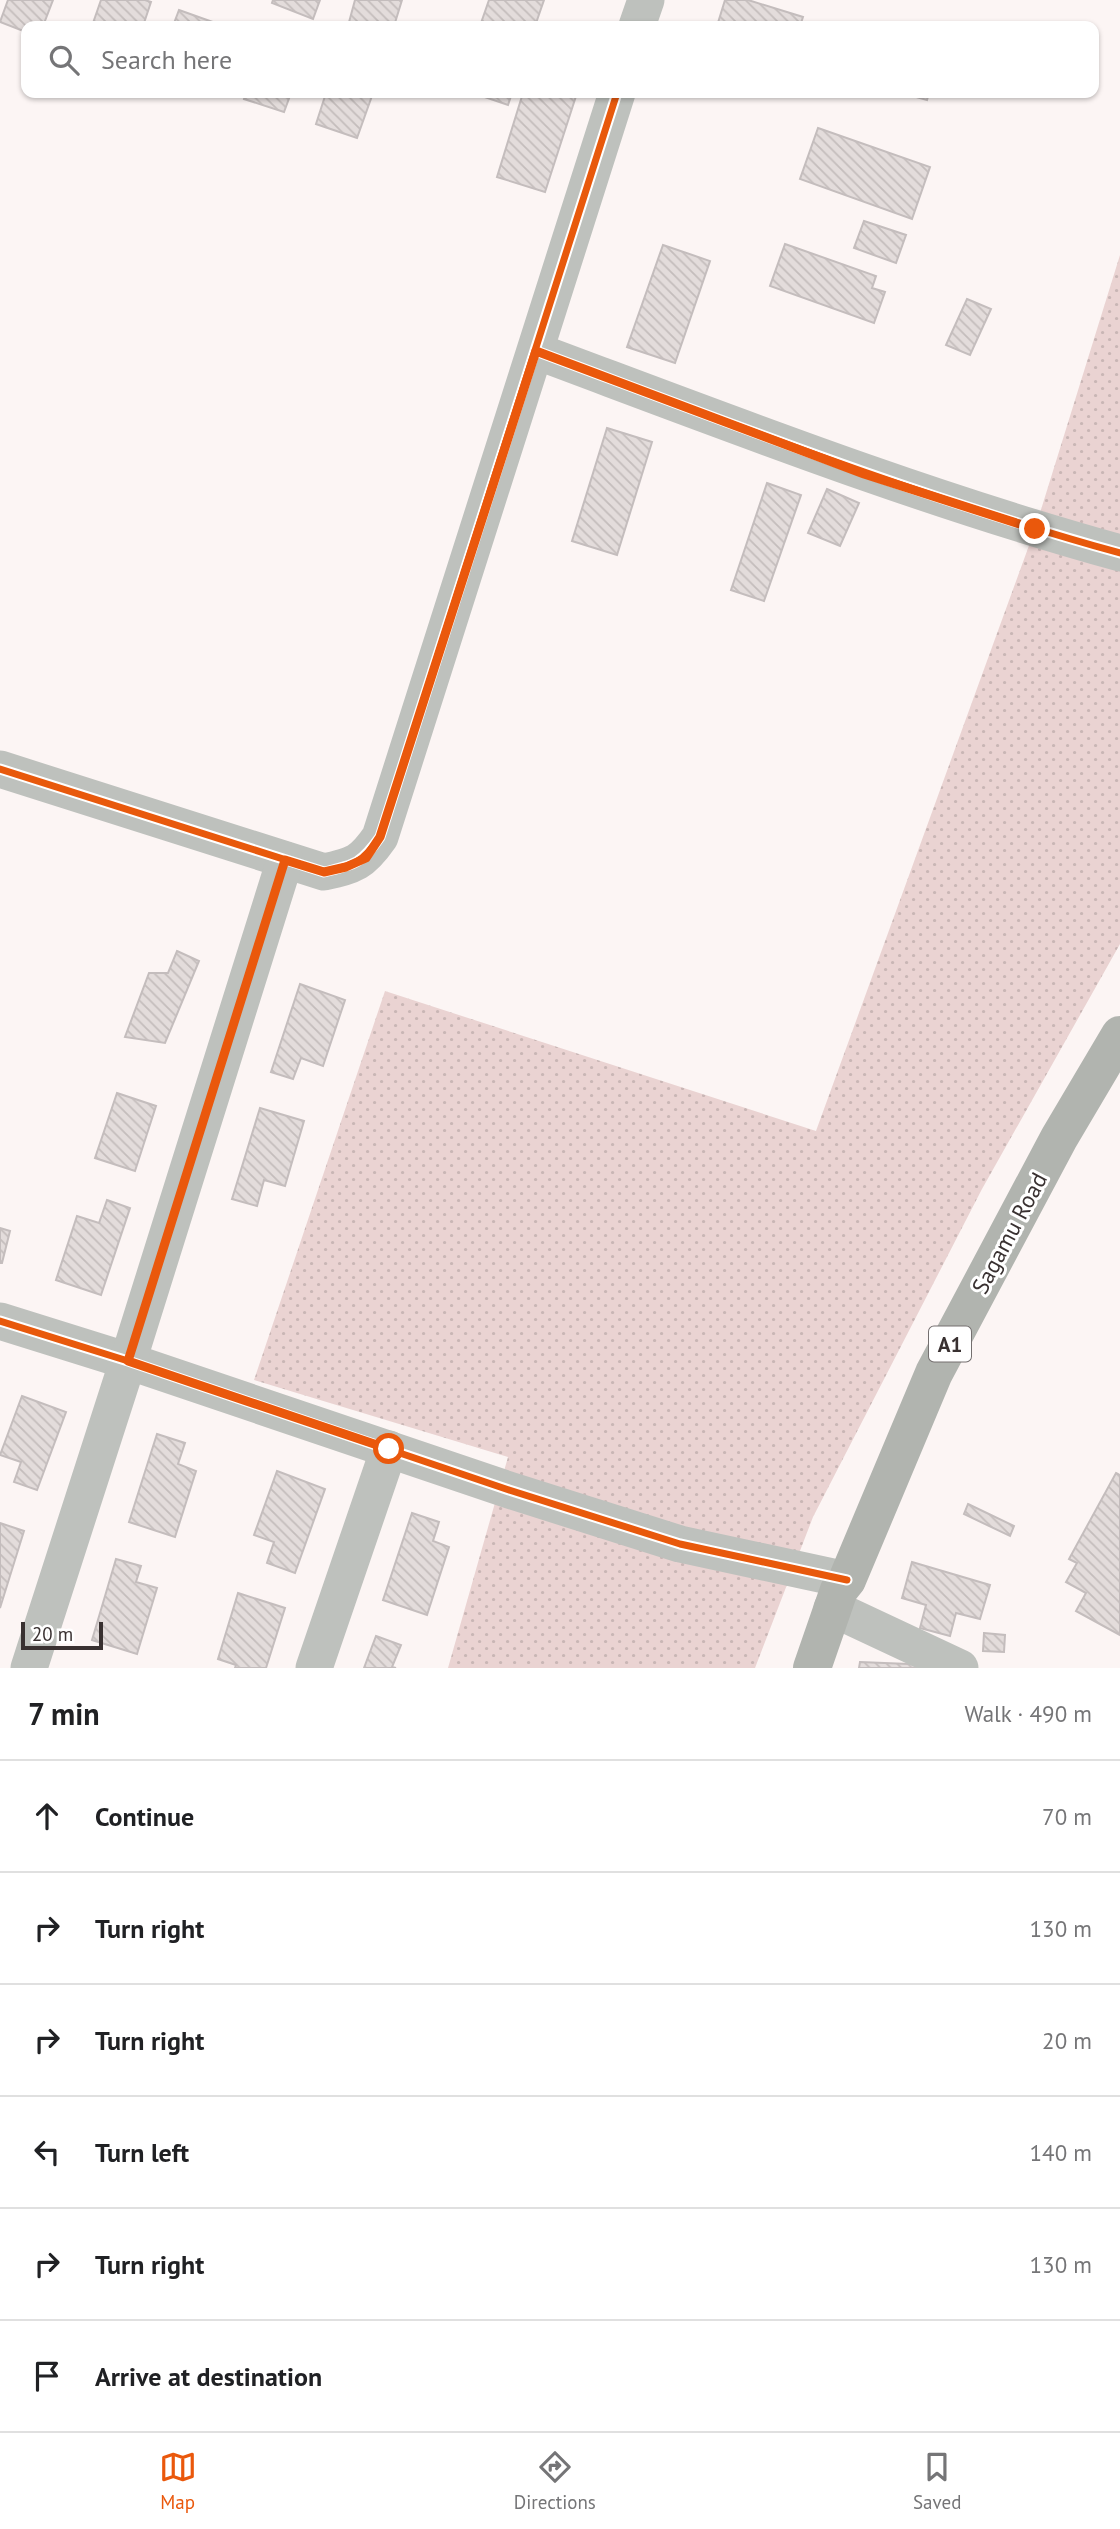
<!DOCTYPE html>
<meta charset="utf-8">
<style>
:root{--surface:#fff;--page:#f2f2f2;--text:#202124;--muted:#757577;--line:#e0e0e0;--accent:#ea580c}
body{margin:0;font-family:"PT Sans",sans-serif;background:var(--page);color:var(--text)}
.scale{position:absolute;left:21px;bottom:18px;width:82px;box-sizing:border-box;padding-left:7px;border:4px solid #393131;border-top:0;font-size:19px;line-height:24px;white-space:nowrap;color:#393131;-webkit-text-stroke:5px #fff;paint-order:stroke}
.stop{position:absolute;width:21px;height:21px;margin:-16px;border:5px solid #ea580c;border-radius:50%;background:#fff}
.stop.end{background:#ea580c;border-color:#fff;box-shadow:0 2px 7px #0008}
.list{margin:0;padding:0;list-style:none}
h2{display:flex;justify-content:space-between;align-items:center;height:91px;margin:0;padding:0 28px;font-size:30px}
h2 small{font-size:23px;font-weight:400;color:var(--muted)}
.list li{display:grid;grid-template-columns:46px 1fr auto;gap:21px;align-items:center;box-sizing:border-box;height:112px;padding:0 28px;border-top:2px solid var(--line)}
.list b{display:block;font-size:26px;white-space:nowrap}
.list em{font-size:23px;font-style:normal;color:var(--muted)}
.icon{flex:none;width:38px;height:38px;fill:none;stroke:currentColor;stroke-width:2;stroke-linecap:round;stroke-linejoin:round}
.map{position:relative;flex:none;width:1120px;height:1668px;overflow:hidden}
.search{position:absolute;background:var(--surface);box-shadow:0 2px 5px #0004;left:21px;right:21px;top:21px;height:77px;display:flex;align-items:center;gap:18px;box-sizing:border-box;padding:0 24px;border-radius:14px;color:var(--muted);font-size:26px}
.sheet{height:763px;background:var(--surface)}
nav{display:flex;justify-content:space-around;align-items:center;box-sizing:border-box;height:98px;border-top:2px solid var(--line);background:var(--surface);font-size:19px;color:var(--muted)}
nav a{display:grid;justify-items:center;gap:4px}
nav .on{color:var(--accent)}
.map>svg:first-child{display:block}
</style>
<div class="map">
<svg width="1120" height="1668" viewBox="0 0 1120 1668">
<defs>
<pattern id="grass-dots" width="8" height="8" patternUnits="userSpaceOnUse" patternTransform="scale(1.75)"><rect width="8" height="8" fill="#ead3d2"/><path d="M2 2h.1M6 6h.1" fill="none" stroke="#c9b6b5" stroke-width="1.8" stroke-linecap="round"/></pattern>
<pattern id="building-back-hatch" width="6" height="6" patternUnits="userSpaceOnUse" patternTransform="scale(1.75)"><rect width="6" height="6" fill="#e3dcdb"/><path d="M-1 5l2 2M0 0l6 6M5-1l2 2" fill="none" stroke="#c4bdbc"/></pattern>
</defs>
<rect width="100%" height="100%" fill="#fcf5f4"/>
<polygon fill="url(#grass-dots)" points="1120,255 1120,944 982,1189 813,1517 755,1668 448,1668 508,1457 254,1380 385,991 816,1131 1035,529"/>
<g fill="url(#building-back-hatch)" stroke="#c4bdbd" stroke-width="2">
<polygon points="8,0 53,0 43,26 26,26 26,32 0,22"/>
<polygon points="101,0 145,0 151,2 143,26 92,26"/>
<polygon points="273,0 320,0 313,19 272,3"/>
<polygon points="355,0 402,0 394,26 348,26"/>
<polygon points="489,0 544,0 535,26 480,26"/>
<polygon points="725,0 748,0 803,17 800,26 717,26"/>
<polygon points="179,10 221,25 220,26 173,26"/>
<polygon points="246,93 291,93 284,112 244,99"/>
<polygon points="326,93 373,93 357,138 316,124"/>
<polygon points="473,93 512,93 508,105"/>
<polygon points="523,93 577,93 545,192 497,177"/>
<polygon points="902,93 929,93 927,100"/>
<polygon points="818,128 930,167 912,219 800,179"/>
<polygon points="864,221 906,235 896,263 854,248"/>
<polygon points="785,244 876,276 872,288 885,292 874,323 770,286"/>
<polygon points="663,245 710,261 675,363 627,347"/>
<polygon points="967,299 991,309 970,355 946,345"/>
<polygon points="607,428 652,442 617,555 572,541"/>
<polygon points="767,483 801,495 764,601 731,590"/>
<polygon points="827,489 859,503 840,546 808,533"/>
<polygon points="177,951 199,961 165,1043 125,1037 149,973 168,973"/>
<polygon points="300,984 345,1000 323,1066 301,1058 293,1079 271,1072"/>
<polygon points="117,1093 156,1106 135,1171 95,1158"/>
<polygon points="260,1108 304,1121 285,1186 264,1180 257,1206 232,1199"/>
<polygon points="107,1200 130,1208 101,1295 56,1280 77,1216 99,1223"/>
<polygon points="0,1228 10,1231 2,1263 0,1263"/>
<polygon points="22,1396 66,1412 37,1490 14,1482 21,1462 0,1455"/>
<polygon points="157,1434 185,1443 178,1464 196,1471 175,1537 129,1522"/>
<polygon points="277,1471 325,1489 295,1573 267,1563 274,1542 254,1535"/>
<polygon points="1116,1473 1120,1475 1120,1635 1076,1611 1086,1593 1066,1582 1077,1563 1069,1559"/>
<polygon points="968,1504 1014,1526 1010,1536 964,1514"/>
<polygon points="412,1513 439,1522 433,1541 449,1547 427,1615 383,1600"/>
<polygon points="0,1523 24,1531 0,1608"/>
<polygon points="116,1559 141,1566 136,1582 157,1588 137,1654 92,1640"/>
<polygon points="912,1562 990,1585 980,1619 956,1613 950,1636 920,1628 926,1605 902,1598"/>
<polygon points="238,1593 285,1608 266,1668 235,1668 236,1665 218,1659"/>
<polygon points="984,1633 1005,1635 1004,1652 983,1651"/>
<polygon points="376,1636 401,1645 392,1667 396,1668 364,1668"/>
<polygon points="860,1662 957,1666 957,1668 859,1668"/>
</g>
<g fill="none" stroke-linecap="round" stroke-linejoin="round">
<g stroke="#bec1bd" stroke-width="37">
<polyline points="637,26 646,0"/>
<path d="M 536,351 C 729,423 921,498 1120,553"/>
<path d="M 0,769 L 324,872 C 355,865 362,863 380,837 L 617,93"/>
<polyline points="0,1321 128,1361 509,1490 680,1544 847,1580"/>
<polyline points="832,1608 960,1668"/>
<polyline points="29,1668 128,1361 285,860"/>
<polyline points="314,1668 389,1449"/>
</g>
<polyline stroke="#b1b4af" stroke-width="38" points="812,1668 839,1590 847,1580 934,1373 1059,1138 1120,1035"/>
<g stroke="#fff" stroke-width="11">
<g id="cycleway">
<path d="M 536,351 C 729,423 921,498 1120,553"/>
<path d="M 0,769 L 324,872 C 355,865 362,863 380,837 L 617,93"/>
<polyline points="0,1321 128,1361 509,1490 680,1544 847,1580"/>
</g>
</g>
<use href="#cycleway" stroke="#e8590c" stroke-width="7"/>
</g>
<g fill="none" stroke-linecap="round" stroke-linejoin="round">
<polyline stroke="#ea580c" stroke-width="9" points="389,1449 128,1361 285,860 324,872 346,867 366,858 380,837 536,351 864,474 1035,529"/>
</g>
<g text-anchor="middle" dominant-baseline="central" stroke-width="6" stroke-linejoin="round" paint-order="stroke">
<rect fill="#fff" stroke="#746f6f" stroke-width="2" x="929" y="1326.5" width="42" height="35" rx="5"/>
<g font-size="21" font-weight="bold" fill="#393131">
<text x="950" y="1344">A1</text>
</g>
<g font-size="23" fill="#393131" stroke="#fff">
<text transform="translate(1009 1233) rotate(-62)">Sagamu Road</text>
</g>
</g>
</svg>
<div class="scale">20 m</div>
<div class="stop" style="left:389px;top:1449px"></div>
<div class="stop end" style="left:1035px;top:529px"></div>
<div class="search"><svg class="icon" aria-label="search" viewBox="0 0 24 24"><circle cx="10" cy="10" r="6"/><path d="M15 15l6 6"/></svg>Search here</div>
</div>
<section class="sheet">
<h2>7 min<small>Walk · 490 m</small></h2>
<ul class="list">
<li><svg class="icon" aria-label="ahead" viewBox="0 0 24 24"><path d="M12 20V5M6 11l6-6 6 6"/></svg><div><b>Continue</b></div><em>70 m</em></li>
<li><svg class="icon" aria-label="right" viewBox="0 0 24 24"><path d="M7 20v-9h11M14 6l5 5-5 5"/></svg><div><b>Turn right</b></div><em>130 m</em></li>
<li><svg class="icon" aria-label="right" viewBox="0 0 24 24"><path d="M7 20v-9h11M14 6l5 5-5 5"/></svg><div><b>Turn right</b></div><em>20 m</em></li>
<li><svg class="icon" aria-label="left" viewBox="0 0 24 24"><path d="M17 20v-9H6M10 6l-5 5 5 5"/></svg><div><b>Turn left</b></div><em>140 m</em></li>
<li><svg class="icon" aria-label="right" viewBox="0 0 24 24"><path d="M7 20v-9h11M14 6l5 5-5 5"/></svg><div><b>Turn right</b></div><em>130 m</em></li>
<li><svg class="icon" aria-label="arrive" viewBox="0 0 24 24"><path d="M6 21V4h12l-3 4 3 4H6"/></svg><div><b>Arrive at destination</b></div></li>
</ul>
</section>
<nav>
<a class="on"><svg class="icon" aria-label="map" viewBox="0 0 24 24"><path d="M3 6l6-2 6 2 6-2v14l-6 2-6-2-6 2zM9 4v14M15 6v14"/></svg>Map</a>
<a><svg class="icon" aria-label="directions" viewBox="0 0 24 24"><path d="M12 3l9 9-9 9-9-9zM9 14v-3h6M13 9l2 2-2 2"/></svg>Directions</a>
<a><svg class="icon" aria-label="saved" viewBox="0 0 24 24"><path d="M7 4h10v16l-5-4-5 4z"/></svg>Saved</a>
</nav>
